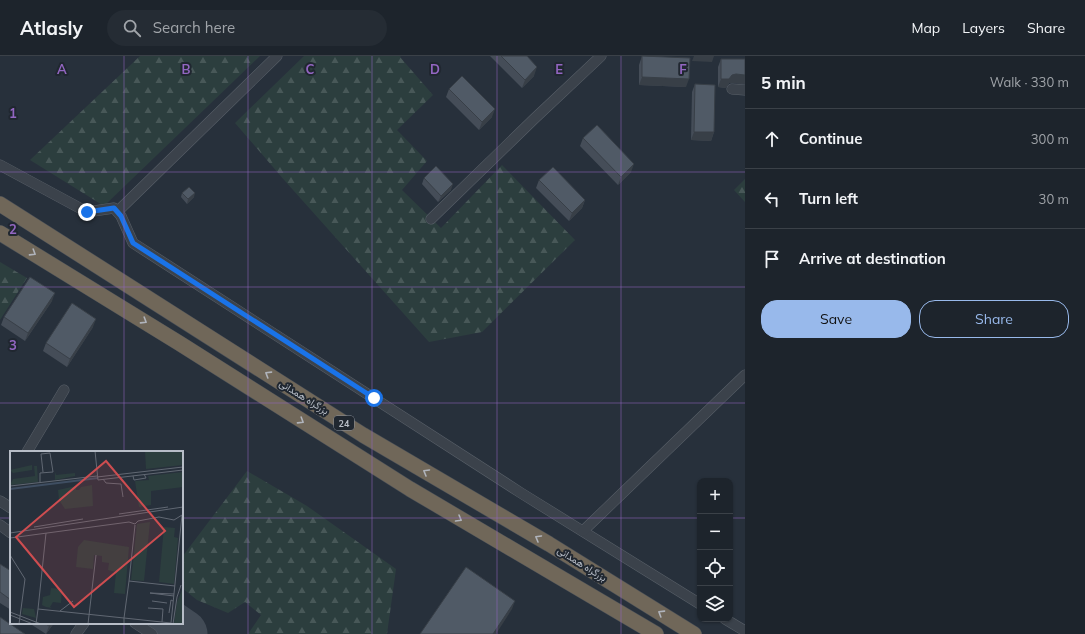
<!DOCTYPE html>
<meta charset="utf-8">
<style>
:root{--surface:#1d242c;--page:#252c34;--text:#f1f3f6;--muted:#a0a4a9;--line:#3b4148;--accent:#98b9eb}
body{margin:0;font-family:Mulish,Vazirmatn,sans-serif;background:var(--page);color:var(--text)}
.controls{position:absolute;right:12px;bottom:12px;display:grid;overflow:hidden;border-radius:8px;box-shadow:0 1px 3px #0004}
.controls button{width:36px;height:36px;display:grid;place-items:center;padding:0;border:0;border-bottom:1px solid var(--line);background:var(--surface);color:var(--text);font:20px sans-serif}
.stop{position:absolute;width:12px;height:12px;margin:-9px;border:3px solid #1a73e8;border-radius:50%;background:#fff}
.stop.end{background:#1a73e8;border-color:#fff;box-shadow:0 1px 4px #0008}
.list{margin:0;padding:0;list-style:none}
h2{display:flex;justify-content:space-between;align-items:center;height:52px;margin:0;padding:0 16px;font-size:17px}
h2 small{font-size:13px;font-weight:400;color:var(--muted)}
.list li{display:grid;grid-template-columns:26px 1fr auto;gap:12px;align-items:center;box-sizing:border-box;height:60px;padding:0 16px;border-top:1px solid var(--line)}
.list b{display:block;font-size:15px;white-space:nowrap}
.list em{font-size:13px;font-style:normal;color:var(--muted)}
.actions{display:flex;gap:8px;padding:12px 16px}
.actions a{flex:1;padding:9px 0;border:1px solid var(--accent);border-radius:16px;text-align:center;font-size:14px;color:var(--accent)}
.actions .main{background:var(--accent);color:#111}
.icon{flex:none;width:22px;height:22px;fill:none;stroke:currentColor;stroke-width:2;stroke-linecap:round;stroke-linejoin:round}
.map{position:relative;flex:none;width:745px;height:578px;overflow:hidden}
header{display:flex;align-items:center;gap:24px;box-sizing:border-box;height:56px;padding:0 20px;background:var(--surface);border-bottom:1px solid var(--line)}
header strong{font-size:19px}
nav{display:flex;gap:22px;margin-inline-start:auto;font-size:14px}
.search{width:280px;height:36px;background:var(--page);display:flex;align-items:center;gap:10px;box-sizing:border-box;padding:0 14px;border-radius:22px;color:var(--muted);font-size:15px}
main{display:flex}
aside{flex:1;background:var(--surface)}
.map>svg:first-child{display:block}
</style>
<header>
<strong>Atlasly</strong>
<div class="search"><svg class="icon" aria-label="search" viewBox="0 0 24 24"><circle cx="10" cy="10" r="6"/><path d="M15 15l6 6"/></svg>Search here</div>
<nav><a>Map</a><a>Layers</a><a>Share</a></nav>
</header>
<main>
<div class="map">
<svg width="745" height="578" viewBox="0 0 745 578">
<defs>
<pattern id="forest-firs" width="22" height="20" patternUnits="userSpaceOnUse"><rect width="22" height="20" fill="#2c3e3e"/><path d="M5 1l3.5 6h-7zM16 11l3.5 6h-7z" fill="#485858"/></pattern>
</defs>
<rect width="100%" height="100%" fill="#27303b"/>
<g fill="url(#forest-firs)">
<polygon points="140,0 260,0 104,150 30,104"/>
<polygon points="304,0 401,0 400,1 433,39 397,74 427,105 402,134 441,172 502,109 575,184 482,276 429,286 285,125 235,67"/>
<polygon points="745,123 745,146 734,134"/>
<polygon points="0,206 27,222 0,264"/>
<polygon points="247,415 307,450 396,513 387,578 248,578 261,559 245,546 228,557 197,544 182,532 182,501"/>
</g>
<g fill="none" stroke-linecap="round" stroke-linejoin="round">
<polyline stroke="#424b56" stroke-width="49" points="167,567 183,578"/>
<g stroke="#596069" stroke-width="11">
<g id="minor">
<polyline points="732,33 745,34"/>
<polyline points="0,109 87,156 114,152 121,160 133,187 521,437 700,548"/>
<polyline points="119,154 277,0"/>
<polyline points="431,163 534,63 601,0"/>
<polyline points="27,396 64,334"/>
<polyline points="0,445 11,452"/>
<polyline points="0,469 11,477"/>
<polyline points="583,475 745,319"/>
<polyline points="725,563 745,575"/>
<polyline points="135,567 152,578"/>
<polyline points="76,578 84,567"/>
</g>
</g>
<g stroke="#464d56" stroke-width="16">
<g id="highway">
<polyline points="0,148 363,379 549,488 694,578"/>
<polyline points="0,177 179,287 410,433 656,578"/>
</g>
</g>
<use href="#minor" stroke="#3b424b" stroke-width="10"/>
<use href="#highway" stroke="#706759" stroke-width="15"/>
</g>
<g fill="#454d58">
<polygon points="490,0 527,0 534,20 522,32"/>
<polygon points="642,0 686,31 639,29 639,9"/>
<polygon points="721,3 745,3 745,28 732,27 729,27 726,32 718,31 718,11"/>
<polygon points="695,28 714,76 711,85 691,84 692,36"/>
<polygon points="449,33 492,61 479,74 446,41"/>
<polygon points="583,82 631,116 618,129 580,90"/>
<polygon points="424,122 451,134 438,146 422,128"/>
<polygon points="539,124 585,144 582,152 569,165 536,132"/>
<polygon points="182,137 194,141 187,148 181,141"/>
<polygon points="52,245 25,285 1,269 4,261"/>
<polygon points="93,271 67,311 43,295 46,287"/>
<polygon points="0,508 11,515 11,554 0,547"/>
<polygon points="29,567 54,567 46,578"/>
</g>
<g fill="#383f47">
<polygon points="694,0 714,0 712,6 692,5"/>
<polygon points="537,11 534,20 522,32 525,24"/>
<polygon points="736,18 745,19 745,28 732,27 729,27 726,32 718,31 721,23"/>
<polygon points="642,21 689,23 686,31 639,29"/>
<polygon points="495,53 492,61 479,74 482,66"/>
<polygon points="694,76 714,76 711,85 691,84"/>
<polygon points="634,108 631,116 618,129 621,121"/>
<polygon points="453,128 451,134 438,146 441,140"/>
<polygon points="195,137 194,141 187,148 188,143"/>
<polygon points="585,144 582,152 569,165 572,157"/>
<polygon points="55,237 52,245 25,285 28,277"/>
<polygon points="96,263 93,271 67,311 70,303"/>
<polygon points="515,545 512,553 496,578 493,578"/>
<polygon points="51,567 54,567 46,578 49,570"/>
</g>
<g fill="#505a66" stroke="#383f47">
<polygon points="501,0 527,0 537,11 525,24"/>
<polygon points="642,0 690,2 689,23 642,21"/>
<polygon points="721,3 745,3 745,19 736,18 732,19 729,23 721,23"/>
<polygon points="462,20 495,53 482,66 449,33"/>
<polygon points="695,28 715,29 714,76 694,76"/>
<polygon points="597,69 634,108 621,121 583,82"/>
<polygon points="436,110 453,128 441,140 424,122"/>
<polygon points="553,111 585,144 572,157 539,124"/>
<polygon points="189,131 195,137 188,143 182,137"/>
<polygon points="30,221 55,237 28,277 4,261"/>
<polygon points="72,247 96,263 70,303 46,287"/>
<polygon points="0,508 11,515 11,544 0,536"/>
<polygon points="466,511 515,545 493,578 420,578"/>
<polygon points="0,561 25,578 0,578"/>
<polygon points="44,567 51,567 49,570"/>
</g>
<defs><path id="oneway-chevron" d="M-2-3.5L2.5 0L-2 3.5" fill="none" stroke-width="1.6" stroke-linecap="round" stroke-linejoin="round"/></defs>
<g stroke="#b0b4bc">
<use href="#oneway-chevron" transform="translate(33 197) rotate(32)"/>
<use href="#oneway-chevron" transform="translate(144 265) rotate(32)"/>
<use href="#oneway-chevron" transform="translate(268 318) rotate(-148)"/>
<use href="#oneway-chevron" transform="translate(301 365) rotate(32)"/>
<use href="#oneway-chevron" transform="translate(426 416) rotate(-150)"/>
<use href="#oneway-chevron" transform="translate(459 463) rotate(30)"/>
<use href="#oneway-chevron" transform="translate(538 482) rotate(-150)"/>
<use href="#oneway-chevron" transform="translate(661 557) rotate(-148)"/>
</g>
<g fill="none" stroke-linecap="round" stroke-linejoin="round">
<polyline stroke="#1a73e8" stroke-width="5" points="87,156 114,152 121,160 133,187 374,342"/>
</g>
<path fill="none" stroke="#9366c2" stroke-width="1" stroke-opacity="0.55" d="M 124,0 L 124,396M 248,0 L 248,578M 372,0 L 372,578M 497,0 L 497,578M 621,0 L 621,578M 0,116 L 745,116M 0,231 L 745,231M 0,347 L 745,347M 0,462 L 11,462M 182,462 L 700,462M 730,462 L 745,462M 124,567 L 124,578"/>
<g text-anchor="middle" dominant-baseline="central" stroke-width="4" stroke-linejoin="round" paint-order="stroke">
<rect fill="#202730" stroke="#8a909a" stroke-width="1" x="334" y="360" width="20" height="14" rx="3"/>
<g font-size="9" font-weight="bold" fill="#b7bdc7">
<text x="344" y="367">24</text>
</g>
<g font-size="10" fill="#b7bdc7" stroke="#202730">
<text transform="translate(304 341) rotate(32)">بزرگراه همدانی</text>
<text transform="translate(582 508) rotate(32)">بزرگراه همدانی</text>
</g>
</g>
<g transform="translate(10 395)">
<rect width="173" height="173" fill="#27303b"/>
<path d="M 173,137 L 173,173 L 164,173 L 167,151 Z" fill="#2c3e3e"/>
<path d="M 135,0 L 173,0 L 173,14 L 136,18 ZM 22,14 L 22,19 L 3,22 L 0,19 ZM 24,15 L 27,15 L 28,31 L 0,34 L 3,28 L 25,25 ZM 45,21 L 46,24 L 65,22 L 65,25 L 45,29 ZM 173,21 L 173,36 L 141,40 L 141,54 L 129,56 L 125,30 L 139,29 L 138,25 ZM 82,34 L 83,55 L 55,58 L 49,49 L 48,39 L 66,35 L 66,39 L 69,39 L 71,36 ZM 140,71 L 134,130 L 121,129 L 127,73 ZM 154,76 L 165,77 L 164,86 L 168,87 L 164,133 L 149,131 ZM 74,89 L 119,96 L 115,143 L 104,142 L 106,121 L 98,119 L 99,112 L 92,111 L 92,105 L 84,104 L 83,118 L 66,116 L 68,96 ZM 41,137 L 52,138 L 51,152 L 43,151 L 40,156 L 42,157 L 36,156 L 32,154 L 33,146 L 40,144 ZM 13,157 L 24,158 L 26,167 L 12,163 Z" fill="#2c3e3e"/>
<path fill="none" stroke="#3f4e62" stroke-width="2" d="M 0,38 L 88,27"/>
<path fill="none" stroke="#616873" stroke-width="1" d="M 85,0 L 88,29 L 173,19M 123,25 L 124,29 L 136,27 L 134,23M 87,26 L 173,16M 93,28 L 96,32 L 111,33 L 113,46M 30,31 L 30,22 L 43,21 L 40,2 L 31,3 L 33,21M 0,35 L 87,25M 109,63 L 158,56M 125,74 L 119,130 L 165,135M 24,76 L 73,68M 0,82 L 173,56M 0,87 L 119,71 L 125,73 L 128,70 L 149,66 L 164,69 L 172,64 L 161,172 L 114,167 L 114,173M 0,104 L 15,128 L 9,173M 164,145 L 140,142 L 164,143M 142,150 L 157,152M 138,157 L 153,158 L 152,171M 28,158 L 36,82M 50,160 L 63,150M 0,161 L 31,173M 159,162 L 161,149 L 163,150M 0,164 L 23,173M 26,173 L 28,158 L 114,167 L 119,130M 78,173 L 86,104M 163,173 L 167,146 L 171,134"/>
<path fill="#ce4d50" fill-opacity="0.15" stroke="#ce4d50" stroke-width="2" d="M 96,10 L 155,80 L 64,156 L 6,86 Z"/>
<rect width="173" height="173" fill="none" stroke="#b7bdc7" stroke-width="2"/>
</g>
<g font-size="13" text-anchor="middle" font-weight="bold" fill="#9366c2" stroke="#202730" stroke-width="4" stroke-linejoin="round" paint-order="stroke">
<text x="62" y="18">A</text>
<text x="186" y="18">B</text>
<text x="310" y="18">C</text>
<text x="435" y="18">D</text>
<text x="559" y="18">E</text>
<text x="683" y="18">F</text>
<text x="13" y="62">1</text>
<text x="13" y="178">2</text>
<text x="13" y="294">3</text>
</g>
</svg>
<div class="controls">
<button>+</button>
<button>−</button>
<button><svg class="icon" aria-label="locate" viewBox="0 0 24 24"><circle cx="12" cy="12" r="6"/><path d="M12 2v4M12 18v4M2 12h4M18 12h4"/></svg></button>
<button><svg class="icon" aria-label="layers" viewBox="0 0 24 24"><path d="M12 4l9 5-9 5-9-5zM3 14l9 5 9-5"/></svg></button>
</div>
<div class="stop" style="left:374px;top:342px"></div>
<div class="stop end" style="left:87px;top:156px"></div>
</div>
<aside>
<h2>5 min<small>Walk · 330 m</small></h2>
<ul class="list">
<li><svg class="icon" aria-label="ahead" viewBox="0 0 24 24"><path d="M12 20V5M6 11l6-6 6 6"/></svg><div><b>Continue</b></div><em>300 m</em></li>
<li><svg class="icon" aria-label="left" viewBox="0 0 24 24"><path d="M17 20v-9H6M10 6l-5 5 5 5"/></svg><div><b>Turn left</b></div><em>30 m</em></li>
<li><svg class="icon" aria-label="arrive" viewBox="0 0 24 24"><path d="M6 21V4h12l-3 4 3 4H6"/></svg><div><b>Arrive at destination</b></div></li>
</ul>
<div class="actions"><a class="main">Save</a><a>Share</a></div>
</aside>
</main>
